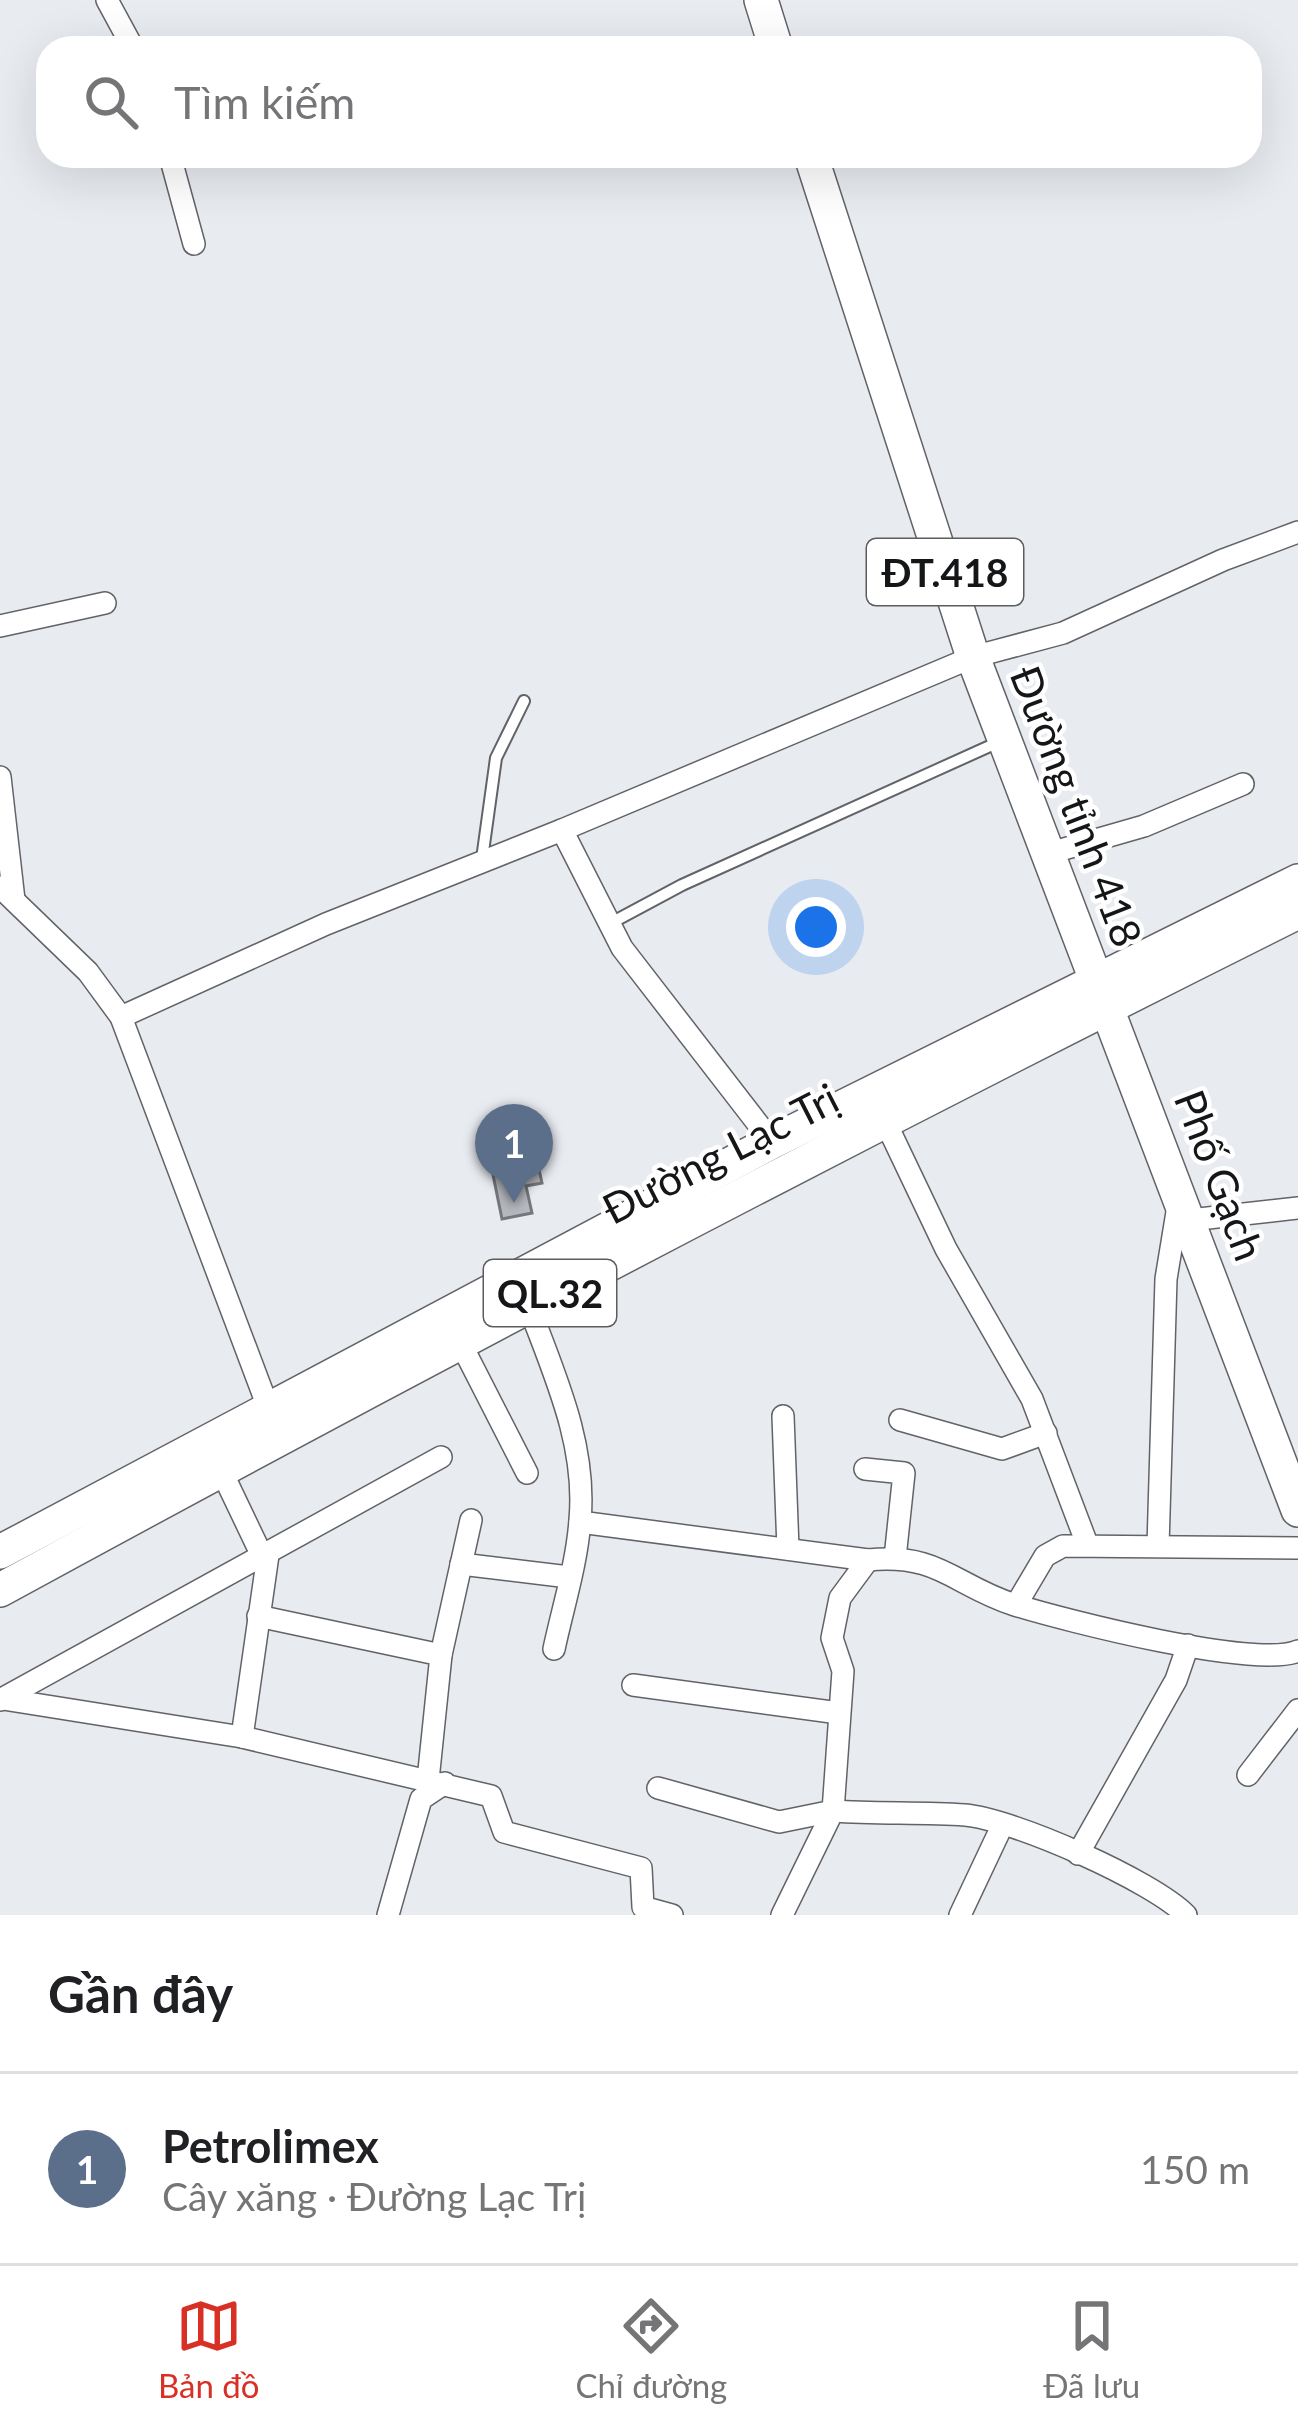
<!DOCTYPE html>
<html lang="vi">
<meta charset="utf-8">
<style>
:root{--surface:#fff;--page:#f2f2f2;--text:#202124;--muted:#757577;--line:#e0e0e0;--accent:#d93025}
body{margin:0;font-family:Lato,sans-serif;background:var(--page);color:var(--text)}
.you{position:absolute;left:816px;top:927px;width:42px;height:42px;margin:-30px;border:9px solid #fff;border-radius:50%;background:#1a73e8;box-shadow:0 0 0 18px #1a73e833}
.badge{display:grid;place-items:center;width:78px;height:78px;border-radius:50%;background:var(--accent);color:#fff;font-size:39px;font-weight:700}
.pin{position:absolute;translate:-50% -99px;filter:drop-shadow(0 3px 6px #0008)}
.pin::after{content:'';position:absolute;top:63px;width:42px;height:36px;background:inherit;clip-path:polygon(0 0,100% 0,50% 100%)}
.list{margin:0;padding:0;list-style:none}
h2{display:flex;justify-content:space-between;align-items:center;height:156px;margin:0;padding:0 48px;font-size:51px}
h2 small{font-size:39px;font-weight:400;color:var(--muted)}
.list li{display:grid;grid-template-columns:78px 1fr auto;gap:36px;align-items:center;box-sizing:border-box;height:192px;padding:0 48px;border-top:3px solid var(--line)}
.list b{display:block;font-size:45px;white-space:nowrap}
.list p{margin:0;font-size:39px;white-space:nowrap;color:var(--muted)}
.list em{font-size:39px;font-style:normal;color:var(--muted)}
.icon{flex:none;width:66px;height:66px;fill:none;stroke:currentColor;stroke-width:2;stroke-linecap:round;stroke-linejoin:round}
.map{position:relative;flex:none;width:1298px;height:1915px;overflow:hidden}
.search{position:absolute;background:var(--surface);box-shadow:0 12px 48px #0002;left:36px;right:36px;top:36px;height:132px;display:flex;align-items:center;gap:30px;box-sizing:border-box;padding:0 42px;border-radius:36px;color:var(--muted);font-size:45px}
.sheet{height:348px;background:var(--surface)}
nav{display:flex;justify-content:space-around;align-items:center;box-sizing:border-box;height:168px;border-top:3px solid var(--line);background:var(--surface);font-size:33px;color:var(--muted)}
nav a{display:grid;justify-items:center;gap:6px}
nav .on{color:var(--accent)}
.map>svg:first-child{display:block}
</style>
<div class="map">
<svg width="1298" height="1915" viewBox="0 0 1298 1915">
<rect width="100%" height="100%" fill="#e8ebf0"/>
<polygon fill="#b6b9be" stroke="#76787d" stroke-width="3" points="536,1156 542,1183 526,1186 532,1213 502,1219 491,1165"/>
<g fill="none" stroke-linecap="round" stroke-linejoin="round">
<g stroke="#616368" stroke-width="14">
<g id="service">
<polyline points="482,859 496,758 524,701"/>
<polyline points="611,923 682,885 1001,741"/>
</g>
</g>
<g stroke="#616368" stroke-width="24">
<g id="minor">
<polyline points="107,0 133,48"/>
<polyline points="170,156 194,244"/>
<polyline points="0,626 105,603"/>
<polyline points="0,777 14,900"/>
<polyline points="1050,853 1144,826 1243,784"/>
<polyline points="0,887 88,972 121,1017 268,1407"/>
<polyline points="121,1017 326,924 562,830"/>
<polyline points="884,1119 946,1249 1032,1399 1087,1544"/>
<polyline points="772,1142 622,948 562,830 973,657 1063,633 1223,560 1298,532"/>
<polyline points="1190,1220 1298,1208"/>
<path d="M 528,1304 C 554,1374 587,1444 580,1520 C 577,1563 563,1607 554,1649"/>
<polyline points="459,1340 527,1473"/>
<polyline points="783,1416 788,1549"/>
<polyline points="900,1420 1002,1449 1046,1433"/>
<polyline points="220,1468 263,1558"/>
<polyline points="865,1469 904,1473 895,1558"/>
<path d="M 580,1522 L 868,1560 C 940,1553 953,1585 1015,1605 C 1067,1621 1255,1669 1298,1651"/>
<polyline points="1158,1546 1166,1279 1178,1206"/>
<polyline points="461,1564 569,1577"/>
<polyline points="1016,1605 1045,1556 1063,1546 1298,1548"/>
<polyline points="258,1616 441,1655 428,1780"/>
<polyline points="441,1655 471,1520"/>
<polyline points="633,1685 839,1713"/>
<polyline points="3,1699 242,1737 491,1796 504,1832 641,1868 643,1907 672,1915"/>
<polyline points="0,1700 441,1457"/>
<polyline points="242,1737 268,1555"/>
<polyline points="1248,1775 1298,1710"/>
<polyline points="658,1788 779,1822 833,1811 843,1671 832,1638 840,1598 868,1560"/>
<polyline points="1078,1854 1176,1680 1188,1645"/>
<polyline points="388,1915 421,1799 445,1783"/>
<path d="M 782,1915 L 833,1811 C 877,1814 922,1812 965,1815 C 1013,1819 1153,1881 1186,1915"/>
<polyline points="960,1915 1002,1826"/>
</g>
</g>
<g stroke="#616368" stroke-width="36">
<g id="primary">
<polyline points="761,0 776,48"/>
<polyline points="811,156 973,657 1298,1510"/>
</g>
</g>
<g stroke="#616368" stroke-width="36">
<g id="trunk">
<polyline points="0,1552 772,1142 1298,881"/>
<path d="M 0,1590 C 429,1356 861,1130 1298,912"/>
</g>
</g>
<use href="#service" stroke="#fff" stroke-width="10"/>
<use href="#minor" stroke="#fff" stroke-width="21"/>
<use href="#primary" stroke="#fff" stroke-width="33"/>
<use href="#trunk" stroke="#fff" stroke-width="33"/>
</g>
<g text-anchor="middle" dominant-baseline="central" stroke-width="9" stroke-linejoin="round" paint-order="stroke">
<g fill="#fff" stroke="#5b5c5d" stroke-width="3">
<rect x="867" y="539" width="156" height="66" rx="9"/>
<rect x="484" y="1260" width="132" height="66" rx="9"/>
</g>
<g font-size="39" font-weight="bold" fill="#151618">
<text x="945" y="572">ĐT.418</text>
<text x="550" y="1293">QL.32</text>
</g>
<g font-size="42" fill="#151618" stroke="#fff">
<text transform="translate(1077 806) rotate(69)">Đường tỉnh 418</text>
<text transform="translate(720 1153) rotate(-27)">Đường Lạc Trị</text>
<text transform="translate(1220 1175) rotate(69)">Phố Gạch</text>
</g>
</g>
</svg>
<div class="you"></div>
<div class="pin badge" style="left:514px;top:1203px;background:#5c6f8a">1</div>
<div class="search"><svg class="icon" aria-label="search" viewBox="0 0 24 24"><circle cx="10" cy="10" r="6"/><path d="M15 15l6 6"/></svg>Tìm kiếm</div>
</div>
<section class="sheet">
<h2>Gần đây<small></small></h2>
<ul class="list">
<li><span class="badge" style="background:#5c6f8a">1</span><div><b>Petrolimex</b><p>Cây xăng · Đường Lạc Trị</p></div><em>150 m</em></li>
</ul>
</section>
<nav>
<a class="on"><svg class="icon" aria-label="map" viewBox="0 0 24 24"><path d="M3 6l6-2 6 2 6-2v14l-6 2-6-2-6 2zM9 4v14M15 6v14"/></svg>Bản đồ</a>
<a><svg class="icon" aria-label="directions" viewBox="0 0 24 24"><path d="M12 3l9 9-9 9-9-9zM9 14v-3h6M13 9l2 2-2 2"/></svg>Chỉ đường</a>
<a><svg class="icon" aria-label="saved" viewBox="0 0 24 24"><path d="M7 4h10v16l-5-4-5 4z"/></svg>Đã lưu</a>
</nav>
